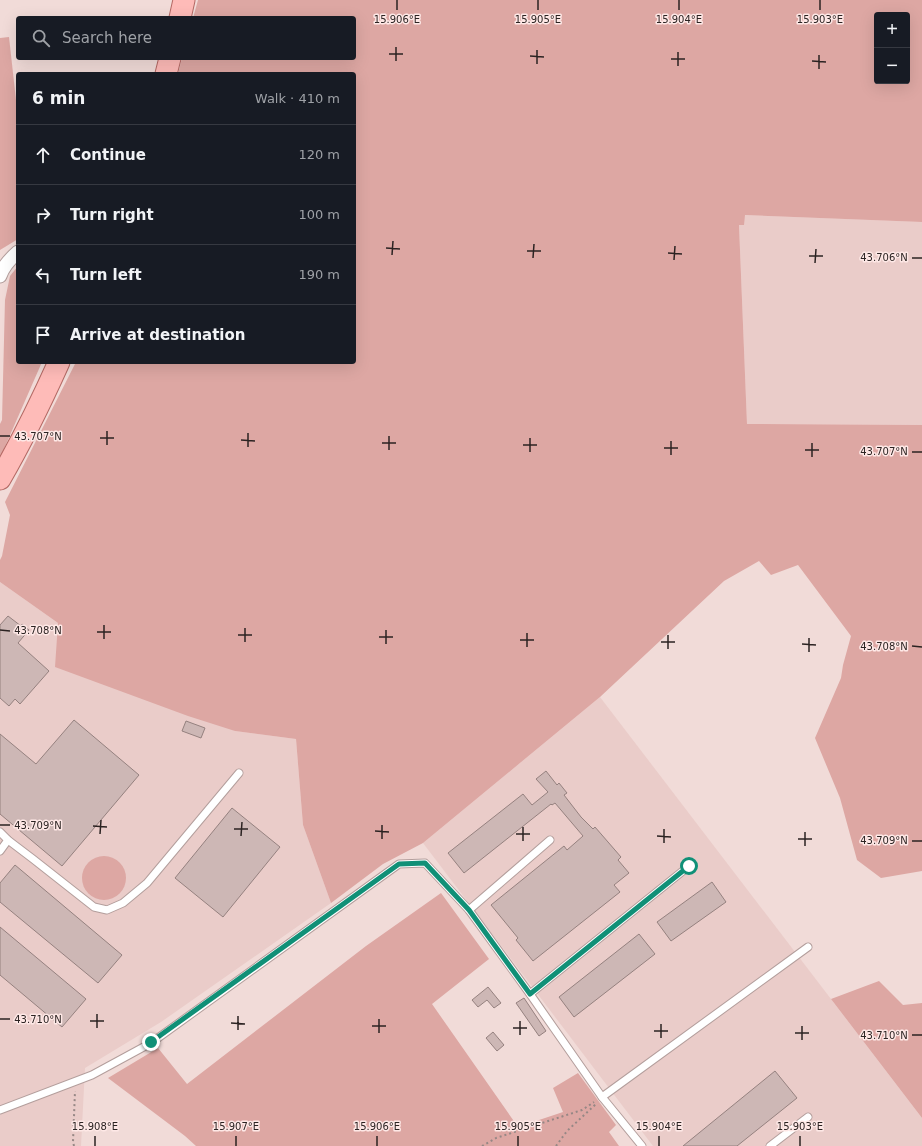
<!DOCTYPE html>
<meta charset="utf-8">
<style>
:root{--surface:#171b24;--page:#20242c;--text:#f1f3f6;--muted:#9ea1a6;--line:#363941}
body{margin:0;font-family:"DejaVu Sans",sans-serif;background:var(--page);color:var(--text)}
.controls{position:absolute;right:12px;top:12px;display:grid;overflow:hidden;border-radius:4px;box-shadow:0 4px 16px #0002}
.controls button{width:36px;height:36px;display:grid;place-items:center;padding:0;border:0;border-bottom:1px solid var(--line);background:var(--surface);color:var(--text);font:20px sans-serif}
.stop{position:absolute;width:12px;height:12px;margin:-9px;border:3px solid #109077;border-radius:50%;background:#fff}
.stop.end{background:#109077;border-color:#fff;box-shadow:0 1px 4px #0008}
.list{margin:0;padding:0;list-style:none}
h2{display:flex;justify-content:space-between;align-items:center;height:52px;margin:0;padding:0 16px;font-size:17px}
h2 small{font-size:13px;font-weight:400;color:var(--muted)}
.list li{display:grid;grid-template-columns:26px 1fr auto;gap:12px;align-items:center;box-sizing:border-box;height:60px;padding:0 16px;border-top:1px solid var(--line)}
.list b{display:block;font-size:15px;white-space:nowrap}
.list em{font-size:13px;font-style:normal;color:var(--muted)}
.icon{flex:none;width:22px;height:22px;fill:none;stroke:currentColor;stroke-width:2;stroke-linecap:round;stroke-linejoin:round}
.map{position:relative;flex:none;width:922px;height:1146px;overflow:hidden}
.search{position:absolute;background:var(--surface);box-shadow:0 4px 16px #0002;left:16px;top:16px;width:340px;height:44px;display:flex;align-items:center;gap:10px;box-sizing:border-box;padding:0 14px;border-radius:4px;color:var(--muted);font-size:15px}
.panel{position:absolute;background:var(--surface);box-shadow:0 4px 16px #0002;left:16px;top:72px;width:340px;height:292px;border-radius:4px}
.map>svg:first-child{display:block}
</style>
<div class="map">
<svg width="922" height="1146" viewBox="0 0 922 1146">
<rect width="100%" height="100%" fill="#f1dbd8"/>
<g fill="#eaccc9">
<polygon points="744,215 922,222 922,425 747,424 739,224"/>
<polygon points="0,582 58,623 235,731 296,739 303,825 331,903 161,1022 85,1068 81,1146 0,1146"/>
<polygon points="600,697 922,1118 922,1146 653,1146 423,843"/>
</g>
<g fill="#dda7a3" fill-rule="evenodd">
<path d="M 198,0 L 922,0 L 922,222 L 745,215 L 744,225 L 739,225 L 747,424 L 922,425 L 922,871 L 881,878 L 857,860 L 840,798 L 815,738 L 841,678 L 843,665 L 851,636 L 798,565 L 771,575 L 759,561 L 724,581 L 600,697 L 423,843 L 383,864 L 331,903 L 303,825 L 296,739 L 235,731 L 188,716 L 55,667 L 58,623 L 0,582 L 0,560 L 2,556 L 10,515 L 5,502 L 76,362 L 354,362 L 354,74 L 178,74 L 182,58 L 354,58 L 354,18 L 193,18 ZM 877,15 L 907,15 L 907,81 L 877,81 Z"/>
<polygon points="9,37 18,118 18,239 0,250 0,38"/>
<polygon points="18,266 18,362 42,362 0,458 0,424 2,420 5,300 10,276"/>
<circle cx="104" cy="878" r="22"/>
<polygon points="441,893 489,959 432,1004 518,1127 563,1112 553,1088 578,1073 616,1125 609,1132 619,1146 196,1146 185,1136 108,1078 158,1048 187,1084 366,946"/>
<polygon points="879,981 903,1005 922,1003 922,1118 831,999"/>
</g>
<g fill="#cdb7b5" stroke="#95817f">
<polygon points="8,616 21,626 22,624 29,630 18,643 49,671 20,704 15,699 9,706 0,698 0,625"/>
<polygon points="74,720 139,775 62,866 0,814 0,734 36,764"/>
<polygon points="186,721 205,728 201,738 182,731"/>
<polygon points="546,771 557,785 559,783 567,793 564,795 581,817 593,829 595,827 621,857 618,860 629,873 614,885 620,892 533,961 516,940 518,938 491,905 564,846 567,850 583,836 555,803 552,805 551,804 464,873 448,853 523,794 532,805 548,792 536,779"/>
<polygon points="232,808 280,847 223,917 175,878"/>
<polygon points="15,865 122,955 98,983 0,902 0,883"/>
<polygon points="712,882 726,902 671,941 657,922"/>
<polygon points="0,927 86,999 62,1027 0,975"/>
<polygon points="639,934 655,954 574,1017 559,997"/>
<polygon points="488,987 501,1003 494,1008 487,1000 478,1007 472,1000"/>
<polygon points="524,998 546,1031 539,1036 516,1003"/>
<polygon points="493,1032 504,1045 497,1051 486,1038"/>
<polygon points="775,1071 797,1098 737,1146 683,1146"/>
</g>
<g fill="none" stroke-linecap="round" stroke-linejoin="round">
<g stroke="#b39e9c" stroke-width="9">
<g id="lane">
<polyline points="0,832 8,840 33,859 94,907 107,910 123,903 147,883 239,773"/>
<polyline points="0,851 8,840"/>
<polyline points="469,910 550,840"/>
<polyline points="530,994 689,866"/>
<polyline points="602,1097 808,947"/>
<polyline points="0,1110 92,1075 151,1043 399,864 425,863 469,910 530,994 602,1097 642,1146"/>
<polyline points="770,1146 808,1117"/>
</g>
</g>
<g stroke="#b39e9c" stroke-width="15">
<path id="street" d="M 0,276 C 3,266 10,259 18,252"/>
</g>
<g stroke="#b46964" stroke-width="23">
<g id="primary">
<polyline points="180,18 184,0"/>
<polyline points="166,74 170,58"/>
<path d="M 0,479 C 22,441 41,402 59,362"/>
</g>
</g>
<g stroke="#968785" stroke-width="2" stroke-dasharray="2 3" stroke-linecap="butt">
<polyline points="74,1146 73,1142 75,1091"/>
<polyline points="482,1146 496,1138 582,1110 594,1102"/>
<polyline points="556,1146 567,1131 596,1104"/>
</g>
<use href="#lane" stroke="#fff" stroke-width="7"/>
<use href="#street" stroke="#fff" stroke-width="13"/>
<use href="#primary" stroke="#febbb8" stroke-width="21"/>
</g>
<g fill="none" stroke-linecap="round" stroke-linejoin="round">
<polyline stroke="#109077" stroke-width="5" points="151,1042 399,864 425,863 469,910 530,994 689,866"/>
</g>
<path fill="none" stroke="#2b2322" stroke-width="1.5" d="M 397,10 L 397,0M 538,10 L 538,0M 679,10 L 679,0M 820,10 L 820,0M 389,54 L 403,54M 530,56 L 544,57M 671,59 L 685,59M 396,61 L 396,47M 812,61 L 826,62M 537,64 L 537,50M 678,66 L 678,52M 819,69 L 819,55M 386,248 L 400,249M 527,251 L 541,251M 668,253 L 682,254M 392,255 L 393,241M 809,256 L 823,256M 533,258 L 534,244M 912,258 L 922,258M 674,260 L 675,246M 815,263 L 816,249M 0,436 L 10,436M 100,438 L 114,438M 241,440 L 255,441M 382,443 L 396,443M 107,445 L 107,431M 523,445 L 537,445M 248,447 L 248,433M 664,448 L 678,448M 389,450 L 389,436M 805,450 L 819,450M 530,452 L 530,438M 912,452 L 922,452M 671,455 L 671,441M 812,457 L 812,443M 0,630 L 10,631M 97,632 L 111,632M 238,635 L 252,635M 379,637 L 393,637M 104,639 L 104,625M 520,640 L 534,640M 245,642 L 245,628M 661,642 L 675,642M 386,644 L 386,630M 802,644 L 816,645M 912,646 L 922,647M 527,647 L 527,633M 668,649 L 668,635M 809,652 L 809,638M 0,825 L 10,825M 93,826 L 107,827M 234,829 L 248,829M 375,831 L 389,832M 100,834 L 101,820M 516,834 L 530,834M 241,836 L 242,822M 657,836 L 671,837M 382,839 L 382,825M 798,839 L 812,839M 523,841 L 523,827M 912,841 L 922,841M 664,843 L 664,829M 805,846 L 805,832M 0,1019 L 10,1019M 90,1021 L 104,1021M 231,1023 L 245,1024M 372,1026 L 386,1026M 97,1028 L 97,1014M 513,1028 L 527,1028M 238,1030 L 238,1016M 654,1031 L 668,1031M 379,1033 L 379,1019M 795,1033 L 809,1033M 520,1035 L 520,1021M 912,1035 L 922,1035M 661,1038 L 661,1024M 802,1040 L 802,1026M 95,1146 L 95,1136M 236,1146 L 236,1136M 377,1146 L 377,1136M 518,1146 L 518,1136M 659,1146 L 659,1136M 800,1146 L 800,1136"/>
<g font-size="10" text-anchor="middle" fill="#2b2322" stroke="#fee8e6" stroke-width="3" stroke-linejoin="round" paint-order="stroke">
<text x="397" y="23">15.906°E</text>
<text x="538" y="23">15.905°E</text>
<text x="679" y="23">15.904°E</text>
<text x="820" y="23">15.903°E</text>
<text x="884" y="261">43.706°N</text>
<text x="38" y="440">43.707°N</text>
<text x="884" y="455">43.707°N</text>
<text x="38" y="634">43.708°N</text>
<text x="884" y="650">43.708°N</text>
<text x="38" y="829">43.709°N</text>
<text x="884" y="844">43.709°N</text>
<text x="38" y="1023">43.710°N</text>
<text x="884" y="1039">43.710°N</text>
<text x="95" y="1130">15.908°E</text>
<text x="236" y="1130">15.907°E</text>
<text x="377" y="1130">15.906°E</text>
<text x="518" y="1130">15.905°E</text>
<text x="659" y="1130">15.904°E</text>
<text x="800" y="1130">15.903°E</text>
</g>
</svg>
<div class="controls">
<button>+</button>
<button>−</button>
</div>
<div class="stop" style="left:689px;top:866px"></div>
<div class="stop end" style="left:151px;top:1042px"></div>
<div class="search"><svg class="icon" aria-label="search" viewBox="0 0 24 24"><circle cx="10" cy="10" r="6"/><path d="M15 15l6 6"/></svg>Search here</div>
<section class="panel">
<h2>6 min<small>Walk · 410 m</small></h2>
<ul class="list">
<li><svg class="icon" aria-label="ahead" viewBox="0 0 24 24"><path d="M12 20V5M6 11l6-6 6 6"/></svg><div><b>Continue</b></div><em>120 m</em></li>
<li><svg class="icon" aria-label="right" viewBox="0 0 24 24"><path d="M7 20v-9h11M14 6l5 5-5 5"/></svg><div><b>Turn right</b></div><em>100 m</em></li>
<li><svg class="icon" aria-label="left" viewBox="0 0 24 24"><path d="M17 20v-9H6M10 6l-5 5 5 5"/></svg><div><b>Turn left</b></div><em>190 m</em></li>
<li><svg class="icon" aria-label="arrive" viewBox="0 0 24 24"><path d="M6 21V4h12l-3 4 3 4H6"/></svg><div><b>Arrive at destination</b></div></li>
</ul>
</section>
</div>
